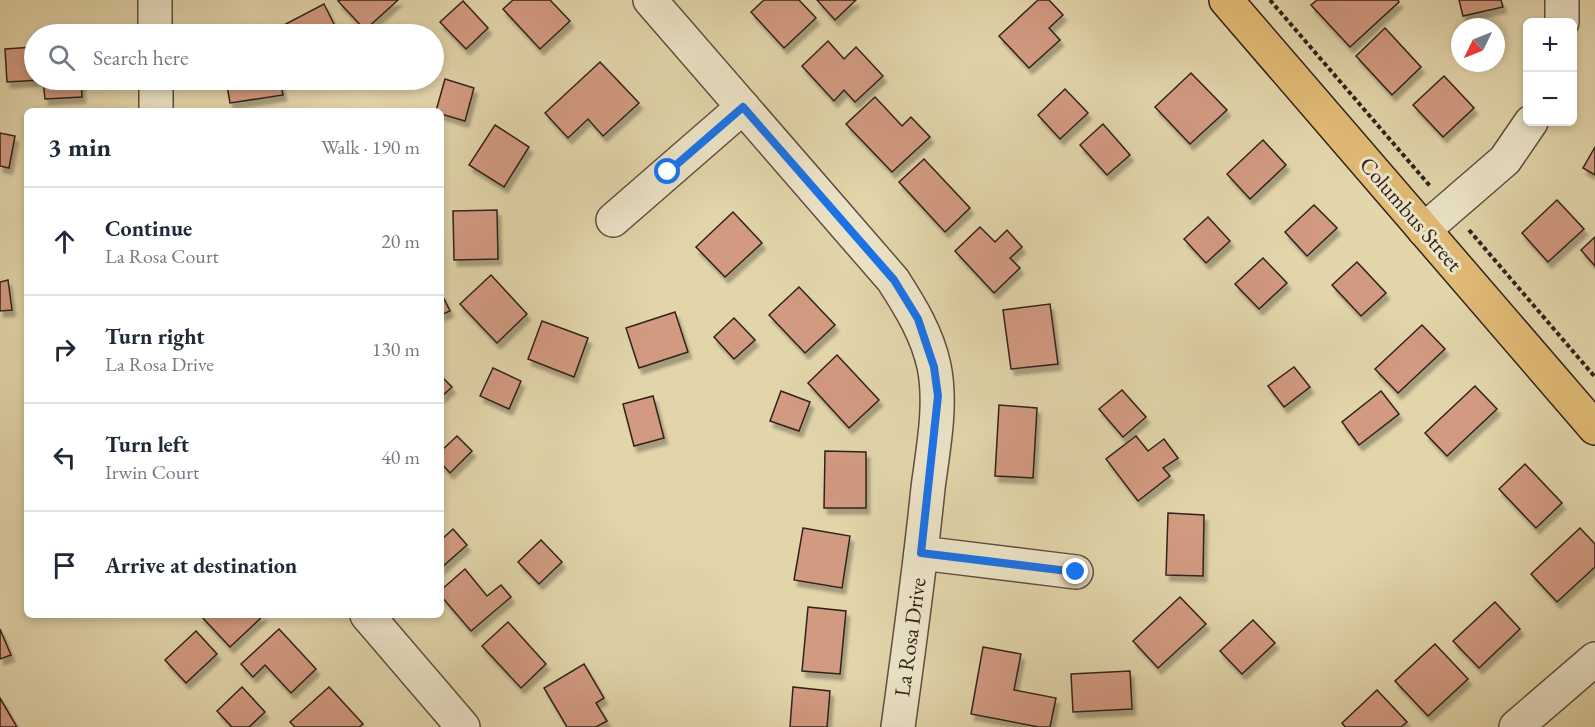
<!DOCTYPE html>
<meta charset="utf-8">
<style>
:root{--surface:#fff;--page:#f6f6f7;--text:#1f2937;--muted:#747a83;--line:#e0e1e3}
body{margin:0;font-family:"EB Garamond",serif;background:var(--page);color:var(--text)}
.controls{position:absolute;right:18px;top:18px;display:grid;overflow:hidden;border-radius:9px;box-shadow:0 3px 9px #0003}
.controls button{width:54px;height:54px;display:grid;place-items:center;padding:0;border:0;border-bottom:2px solid var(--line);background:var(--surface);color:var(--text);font:30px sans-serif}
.compass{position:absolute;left:1451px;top:18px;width:54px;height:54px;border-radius:50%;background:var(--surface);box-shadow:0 3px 9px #0003;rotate:227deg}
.stop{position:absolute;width:18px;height:18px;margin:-14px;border:4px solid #1a73e8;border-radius:50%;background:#fff}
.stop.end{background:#1a73e8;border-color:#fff;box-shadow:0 2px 6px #0008}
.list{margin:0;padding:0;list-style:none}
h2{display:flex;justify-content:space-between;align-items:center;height:78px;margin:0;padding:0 24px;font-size:26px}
h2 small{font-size:20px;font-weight:400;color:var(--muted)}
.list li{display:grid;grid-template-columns:39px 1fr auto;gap:18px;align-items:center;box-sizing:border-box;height:108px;padding:0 24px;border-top:2px solid var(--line)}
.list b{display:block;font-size:22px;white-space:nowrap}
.list p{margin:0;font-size:20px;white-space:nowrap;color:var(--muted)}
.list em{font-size:20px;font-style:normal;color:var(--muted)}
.icon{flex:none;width:33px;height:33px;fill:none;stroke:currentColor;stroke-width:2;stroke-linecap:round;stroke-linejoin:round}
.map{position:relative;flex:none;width:1595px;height:727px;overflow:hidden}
.search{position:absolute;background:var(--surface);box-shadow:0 3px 9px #0003;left:24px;top:24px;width:420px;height:66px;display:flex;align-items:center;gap:15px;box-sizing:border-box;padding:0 21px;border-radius:33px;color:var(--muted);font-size:22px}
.panel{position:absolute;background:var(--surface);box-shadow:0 3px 9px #0003;left:24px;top:108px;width:420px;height:510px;border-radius:9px}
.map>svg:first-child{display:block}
</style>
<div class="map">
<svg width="1595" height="727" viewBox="0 0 1595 727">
<defs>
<filter id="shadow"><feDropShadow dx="3.5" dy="6" stdDeviation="1.5" flood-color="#0004"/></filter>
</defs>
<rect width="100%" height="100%" fill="#e2d5aa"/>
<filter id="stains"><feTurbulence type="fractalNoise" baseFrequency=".00333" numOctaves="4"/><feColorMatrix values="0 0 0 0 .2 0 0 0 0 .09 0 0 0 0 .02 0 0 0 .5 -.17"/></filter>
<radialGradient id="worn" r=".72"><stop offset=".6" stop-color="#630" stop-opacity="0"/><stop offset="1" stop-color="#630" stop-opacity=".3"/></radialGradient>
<g fill="#d29a81" stroke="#31221a" stroke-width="1.5" filter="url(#shadow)">
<polygon points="340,0 398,0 365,30 338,1"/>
<polygon points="513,0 550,0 570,21 540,49 503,9"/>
<polygon points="764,0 799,0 816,18 784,48 751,12"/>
<polygon points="817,0 856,0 835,20"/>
<polygon points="1038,0 1049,0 1063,15 1049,28 1060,40 1029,68 999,36"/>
<polygon points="1317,0 1398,0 1399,2 1350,47 1311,5"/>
<polygon points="1459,0 1501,0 1503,7 1463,16"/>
<polygon points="463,1 488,28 466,49 440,22"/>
<polygon points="324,4 339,34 285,34 280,27"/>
<polygon points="1385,28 1421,67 1392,95 1356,56"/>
<polygon points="828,41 844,59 856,47 883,76 855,102 844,90 834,101 802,66"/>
<polygon points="34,47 34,80 41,80 7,82 5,49"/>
<polygon points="600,62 639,103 603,136 588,119 568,138 545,113"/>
<polygon points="1191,73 1227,110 1190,144 1155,107"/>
<polygon points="1444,76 1474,108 1443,137 1413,105"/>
<polygon points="445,79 474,88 465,121 441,114 441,111 436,111"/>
<polygon points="43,80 81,80 82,97 45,99"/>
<polygon points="226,80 280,80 283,95 230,103"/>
<polygon points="1065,89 1088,113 1060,139 1038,115"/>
<polygon points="875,97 902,126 911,117 930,137 892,172 846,124"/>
<polygon points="1103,124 1130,155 1107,175 1080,145"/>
<polygon points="495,125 529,147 504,187 469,165"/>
<polygon points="0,133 15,136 9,168 0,166"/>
<polygon points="1263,140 1286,165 1250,199 1227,174"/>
<polygon points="1595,147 1595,175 1583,168"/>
<polygon points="924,159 970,208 945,232 899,182"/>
<polygon points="1557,200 1584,229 1548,262 1522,233"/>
<polygon points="1314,205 1337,228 1307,256 1285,232"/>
<polygon points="497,210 498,259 454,260 453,211"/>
<polygon points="733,212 762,243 725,277 696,247"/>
<polygon points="1208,217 1230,241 1206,263 1184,239"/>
<polygon points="980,227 995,242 1007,230 1022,247 1010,258 1020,268 994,293 955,251"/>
<polygon points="1595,237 1595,266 1581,250"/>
<polygon points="1263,258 1287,283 1259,309 1235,284"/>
<polygon points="1357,262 1386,293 1361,316 1332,285"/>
<polygon points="491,275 527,314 497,343 460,304"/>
<polygon points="8,280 12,310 0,311 0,282"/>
<polygon points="799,287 835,325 805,353 769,315"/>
<polygon points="441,293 450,311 441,315"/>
<polygon points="1050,304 1058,364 1011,369 1003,310"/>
<polygon points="675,312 688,352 639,368 626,328"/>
<polygon points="734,318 755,340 734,359 714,337"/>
<polygon points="542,321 588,338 574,377 528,359"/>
<polygon points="1422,325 1445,349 1398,393 1375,369"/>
<polygon points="837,355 879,400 849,428 808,383"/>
<polygon points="1294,367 1310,387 1284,407 1268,386"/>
<polygon points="493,368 521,381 509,409 480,396"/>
<polygon points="441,376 452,387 441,397"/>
<polygon points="1475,386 1497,409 1447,456 1425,433"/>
<polygon points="1122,390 1146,417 1123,437 1099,409"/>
<polygon points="781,391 810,402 799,431 770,421"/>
<polygon points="1381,391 1399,414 1359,445 1342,422"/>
<polygon points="653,396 664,438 634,446 623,404"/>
<polygon points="999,405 1037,408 1033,478 995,476"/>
<polygon points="457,436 472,451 450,473 441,463 441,451"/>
<polygon points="1136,436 1148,451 1164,439 1178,458 1163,468 1170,476 1138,501 1106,459"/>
<polygon points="825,451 866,452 866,508 824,508"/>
<polygon points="1525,464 1562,503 1536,528 1499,489"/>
<polygon points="1168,513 1204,515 1203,576 1166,575"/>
<polygon points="803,528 850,536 842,588 794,580"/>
<polygon points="1580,528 1595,544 1595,567 1557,602 1531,574"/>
<polygon points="453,529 467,545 441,568 441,538 442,539"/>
<polygon points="541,540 562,562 539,584 518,562"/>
<polygon points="465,569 487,596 501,585 511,597 471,631 441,596 441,590"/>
<polygon points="1180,597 1206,624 1158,668 1133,641"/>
<polygon points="1495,602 1520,629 1479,668 1453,641"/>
<polygon points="808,607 846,611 840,674 802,671"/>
<polygon points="200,615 264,615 230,647"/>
<polygon points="1253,620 1275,643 1242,674 1220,651"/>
<polygon points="508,622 546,664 521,688 482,646"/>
<polygon points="0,629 11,655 0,659"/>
<polygon points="279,629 316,669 291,693 265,665 253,677 241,664"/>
<polygon points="196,631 217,654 186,683 165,660"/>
<polygon points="1435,644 1468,679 1428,716 1395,681"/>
<polygon points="983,647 1021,654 1014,690 1056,698 1050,727 1039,727 971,714"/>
<polygon points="584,664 604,698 596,703 607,721 596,727 567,727 544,688"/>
<polygon points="1130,671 1132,709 1073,712 1071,674"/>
<polygon points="242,687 265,712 249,727 232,727 217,711"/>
<polygon points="329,687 363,724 359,727 295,727 290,722"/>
<polygon points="793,687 830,691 827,727 790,727"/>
<polygon points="1377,690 1407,722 1401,727 1345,727 1342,723"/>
<polygon points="0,698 17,727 0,727"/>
</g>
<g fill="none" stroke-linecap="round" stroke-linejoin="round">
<g stroke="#5d4f3e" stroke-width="36">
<g id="minor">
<polyline points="155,0 155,34"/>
<path d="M 650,0 L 893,280 C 911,308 927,334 934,366 C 942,405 933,449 928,488 C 920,568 909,647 898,727"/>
<polyline points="1562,22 1562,0"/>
<polyline points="156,80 156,111"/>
<polyline points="613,220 743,107"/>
<polyline points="1424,230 1505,160 1531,122"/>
<polyline points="921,553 1076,572"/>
<polyline points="367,615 463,727"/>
<polyline points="1516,727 1595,659"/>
</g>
</g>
<g stroke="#31221a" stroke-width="36">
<polyline id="major" points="1226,0 1595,428"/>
</g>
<g stroke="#31221a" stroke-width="4" stroke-dasharray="4.5 3" stroke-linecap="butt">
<polyline points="1270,0 1430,186"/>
<polyline points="1469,230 1595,377"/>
</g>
<use href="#minor" stroke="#ece4c8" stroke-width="33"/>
<use href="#major" stroke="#e1ba75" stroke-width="33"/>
</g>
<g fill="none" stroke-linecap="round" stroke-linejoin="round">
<polyline stroke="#1a73e8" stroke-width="8" points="668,172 743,107 894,280 918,319 934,367 938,396 921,553 1076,572"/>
</g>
<g text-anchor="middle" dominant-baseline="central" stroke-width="6" stroke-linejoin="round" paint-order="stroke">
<g font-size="22" fill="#31221a" stroke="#ece4c8">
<text transform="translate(1411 214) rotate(49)">Columbus Street</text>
<text transform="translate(910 637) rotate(-82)">La Rosa Drive</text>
</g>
</g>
<rect width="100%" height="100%" filter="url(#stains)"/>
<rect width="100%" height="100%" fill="url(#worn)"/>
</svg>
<div class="controls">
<button>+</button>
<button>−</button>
</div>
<svg class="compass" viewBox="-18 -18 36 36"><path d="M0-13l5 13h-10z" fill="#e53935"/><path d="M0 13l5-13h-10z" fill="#747a83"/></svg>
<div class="stop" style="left:668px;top:172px"></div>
<div class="stop end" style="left:1076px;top:572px"></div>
<div class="search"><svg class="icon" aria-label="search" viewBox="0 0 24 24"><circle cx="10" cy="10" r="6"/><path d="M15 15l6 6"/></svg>Search here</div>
<section class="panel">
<h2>3 min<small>Walk · 190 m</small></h2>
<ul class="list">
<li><svg class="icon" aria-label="ahead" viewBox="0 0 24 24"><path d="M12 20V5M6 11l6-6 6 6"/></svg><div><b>Continue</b><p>La Rosa Court</p></div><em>20 m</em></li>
<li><svg class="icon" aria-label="right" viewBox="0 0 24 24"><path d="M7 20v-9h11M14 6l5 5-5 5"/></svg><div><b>Turn right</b><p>La Rosa Drive</p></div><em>130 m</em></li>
<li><svg class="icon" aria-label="left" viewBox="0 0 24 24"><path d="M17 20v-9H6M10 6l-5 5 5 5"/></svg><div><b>Turn left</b><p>Irwin Court</p></div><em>40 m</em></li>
<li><svg class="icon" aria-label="arrive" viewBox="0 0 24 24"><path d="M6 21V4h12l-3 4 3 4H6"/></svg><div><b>Arrive at destination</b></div></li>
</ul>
</section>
</div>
